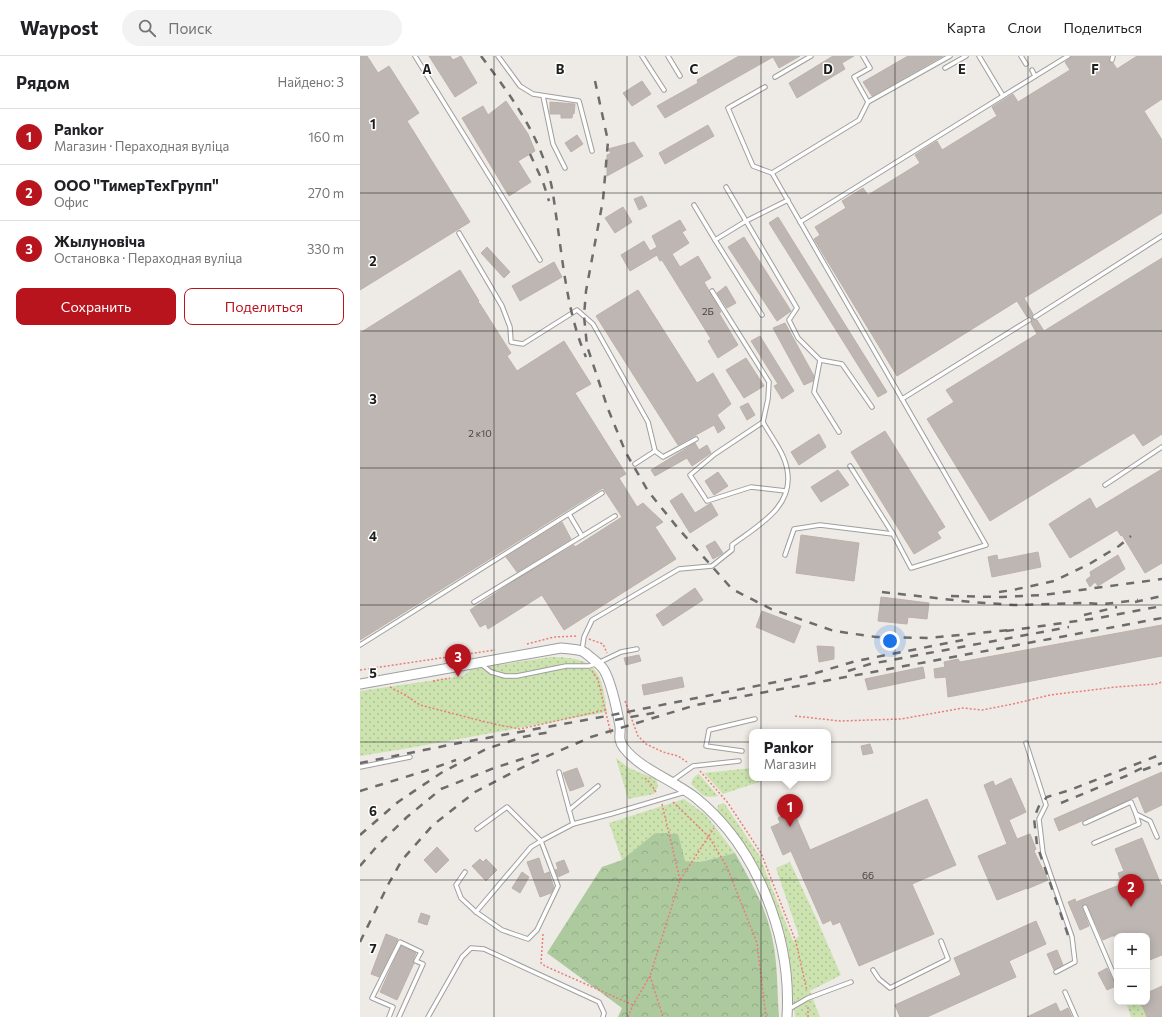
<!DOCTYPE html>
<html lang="ru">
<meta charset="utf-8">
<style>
:root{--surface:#fff;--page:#f2f2f2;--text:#202124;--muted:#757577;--line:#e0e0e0;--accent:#b8141e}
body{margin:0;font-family:Commissioner,sans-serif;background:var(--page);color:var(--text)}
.controls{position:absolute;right:12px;bottom:12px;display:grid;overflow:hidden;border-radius:8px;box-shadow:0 2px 10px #0003}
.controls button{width:36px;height:36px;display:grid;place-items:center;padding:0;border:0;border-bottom:1px solid var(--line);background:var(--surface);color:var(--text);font:20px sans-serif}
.you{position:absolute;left:530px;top:585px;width:14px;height:14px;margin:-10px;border:3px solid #fff;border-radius:50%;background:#1a73e8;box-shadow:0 0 0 6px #1a73e833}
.badge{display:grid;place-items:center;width:26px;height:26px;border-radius:50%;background:var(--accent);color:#fff;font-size:13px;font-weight:700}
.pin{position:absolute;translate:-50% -33px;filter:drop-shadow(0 1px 2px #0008)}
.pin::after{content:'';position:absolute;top:21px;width:14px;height:12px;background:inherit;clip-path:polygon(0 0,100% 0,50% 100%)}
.popup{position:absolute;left:389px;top:673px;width:82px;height:52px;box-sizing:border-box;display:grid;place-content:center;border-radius:8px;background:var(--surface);filter:drop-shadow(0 1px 3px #0005);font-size:13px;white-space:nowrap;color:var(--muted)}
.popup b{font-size:15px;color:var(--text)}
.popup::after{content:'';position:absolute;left:50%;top:100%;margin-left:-8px;border:8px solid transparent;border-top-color:var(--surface)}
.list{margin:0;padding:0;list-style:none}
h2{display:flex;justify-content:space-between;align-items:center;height:52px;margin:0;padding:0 16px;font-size:17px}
h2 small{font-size:13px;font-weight:400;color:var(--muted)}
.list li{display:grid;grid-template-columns:26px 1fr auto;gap:12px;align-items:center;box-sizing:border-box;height:56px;padding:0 16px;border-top:1px solid var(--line)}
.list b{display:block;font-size:15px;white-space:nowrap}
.list p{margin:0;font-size:13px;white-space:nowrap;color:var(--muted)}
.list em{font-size:13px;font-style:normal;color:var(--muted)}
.actions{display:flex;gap:8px;padding:12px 16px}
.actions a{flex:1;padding:9px 0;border:1px solid var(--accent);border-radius:8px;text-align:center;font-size:14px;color:var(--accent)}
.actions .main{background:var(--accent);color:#fff}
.icon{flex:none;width:22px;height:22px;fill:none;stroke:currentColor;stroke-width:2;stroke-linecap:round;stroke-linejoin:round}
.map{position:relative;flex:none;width:802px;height:961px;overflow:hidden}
header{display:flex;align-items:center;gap:24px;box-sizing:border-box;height:56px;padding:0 20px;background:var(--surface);border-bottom:1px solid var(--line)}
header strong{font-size:19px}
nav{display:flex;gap:22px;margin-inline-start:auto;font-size:14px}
.search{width:280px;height:36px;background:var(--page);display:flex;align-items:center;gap:10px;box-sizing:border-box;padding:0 14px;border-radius:22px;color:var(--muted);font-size:15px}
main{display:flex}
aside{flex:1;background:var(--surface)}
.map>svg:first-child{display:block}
</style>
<header>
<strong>Waypost</strong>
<div class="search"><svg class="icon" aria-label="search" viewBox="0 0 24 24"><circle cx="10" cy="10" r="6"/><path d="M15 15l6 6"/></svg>Поиск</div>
<nav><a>Карта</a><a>Слои</a><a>Поделиться</a></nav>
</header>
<main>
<aside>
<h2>Рядом<small>Найдено: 3</small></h2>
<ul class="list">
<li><span class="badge">1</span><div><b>Pankor</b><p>Магазин · Пераходная вуліца</p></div><em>160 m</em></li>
<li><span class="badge">2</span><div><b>ООО &quot;ТимерТехГрупп&quot;</b><p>Офис</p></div><em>270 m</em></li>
<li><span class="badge">3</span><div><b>Жылуновіча</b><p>Остановка · Пераходная вуліца</p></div><em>330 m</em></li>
</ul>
<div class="actions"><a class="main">Сохранить</a><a>Поделиться</a></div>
</aside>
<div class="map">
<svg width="802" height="961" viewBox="0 0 802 961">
<defs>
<pattern id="grass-dots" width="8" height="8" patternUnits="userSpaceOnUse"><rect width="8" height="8" fill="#cce3b0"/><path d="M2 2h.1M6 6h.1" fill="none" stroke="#afc297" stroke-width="1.8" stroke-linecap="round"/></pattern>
<pattern id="forest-crowns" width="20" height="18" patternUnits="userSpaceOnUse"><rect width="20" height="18" fill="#adc99e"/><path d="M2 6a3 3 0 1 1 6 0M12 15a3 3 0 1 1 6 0" fill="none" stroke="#94ac88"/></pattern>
</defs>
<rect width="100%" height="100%" fill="#eeeae5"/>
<g fill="url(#grass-dots)">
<path d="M 191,601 C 236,601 242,614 247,656 L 49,692 L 0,700 L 0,635 L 103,620 L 112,613 Z"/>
<polygon points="256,702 269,712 296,723 298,730 294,738 268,743"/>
<polygon points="392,712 392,722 405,722 405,724 363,738 344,717"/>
<path d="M 339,718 L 358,740 C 342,743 342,738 331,728 C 332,723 334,720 339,718 Z"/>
<polygon points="324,743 346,759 375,797 340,806 325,805 295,777 262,804 249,767"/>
<polygon points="364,747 399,799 433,885 439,880 416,812 430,806 458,866 481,919 450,935 460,961 435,961 427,889 416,855 393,802 357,755 358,749"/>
<polygon points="766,946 781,946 787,961 771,961"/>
</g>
<path fill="url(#forest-crowns)" d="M 295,777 L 318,778 L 325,805 L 340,806 L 375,797 C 390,824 406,851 412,881 C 418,907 417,935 419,961 L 258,961 L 262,952 L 187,897 L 242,811 L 262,804 Z"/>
<g fill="#beb6b2" stroke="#beb1a9">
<polygon points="0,0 7,0 18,17 29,10 59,57 47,65 110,166 0,234"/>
<polygon points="69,0 90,0 93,4 101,0 117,27 95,41"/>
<polygon points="379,0 440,0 419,12 413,1 305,62 297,50 338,27 337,24"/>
<polygon points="473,0 494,0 482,7 485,13 437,42 429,27"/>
<polygon points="548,0 583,0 512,40 503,26"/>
<polygon points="712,0 749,0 750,6 753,7 757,13 777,0 802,0 802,43 784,55 802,84 802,157 664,242 673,258 672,262 674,264 677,264 684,275 802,202 802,378 783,390 774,377 630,465 567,363 594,346 586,334 677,278 671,267 672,263 670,261 667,261 657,245 537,320 454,183 460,179 455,171 486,152 482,145 503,132 508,139 560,107 555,99 577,85 582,94 637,60 632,51 653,38 658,46 710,14 705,6"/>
<polygon points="282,25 291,38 272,50 263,37"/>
<polygon points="146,45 168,78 175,95 158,105 171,126 149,140 102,62 123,50 128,59"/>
<polygon points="190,46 215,48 214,58 213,57 212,62 201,62 201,58 190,58"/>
<polygon points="348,69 354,80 305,108 299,97"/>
<polygon points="217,79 223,88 211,96 205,87"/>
<polygon points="274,86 283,100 247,120 247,99 251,97 248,93"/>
<polygon points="282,140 287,150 279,154 274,143"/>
<polygon points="263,151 272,166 255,177 245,162"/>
<polygon points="418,161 527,336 518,341 409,167"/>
<polygon points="320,164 326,174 322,176 329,187 312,198 320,211 338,200 351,222 344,226 361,256 359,257 378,289 358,302 348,285 351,283 302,204 300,205 297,199 270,215 261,199 284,185 290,195 297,191 292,180"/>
<polygon points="384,181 431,255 417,265 368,191"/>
<polygon points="127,191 150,216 144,222 121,197"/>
<polygon points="194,206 202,221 160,245 152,230"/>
<polygon points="100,214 119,245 118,246 120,248 151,297 147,300 157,315 204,285 231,328 215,337 266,418 259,422 277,451 283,447 303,466 295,471 316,503 204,574 182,539 128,573 126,568 120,571 110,554 160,521 214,489 215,491 262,461 243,432 0,584 0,277"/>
<polygon points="366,230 376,247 367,252 357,237"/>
<polygon points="278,234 337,327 353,317 371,348 357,359 365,372 358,377 354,369 318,389 236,260"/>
<polygon points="425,267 454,320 453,325 444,329 413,272"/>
<polygon points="400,280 434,335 422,343 414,330 418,328 391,285"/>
<polygon points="386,302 404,330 384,342 366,314"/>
<polygon points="388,347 395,359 387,364 380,351"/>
<polygon points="525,375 585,471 577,476 581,482 554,498 491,396"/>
<polygon points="459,378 466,391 439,409 431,396"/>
<polygon points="335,387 339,394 347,389 351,397 332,410 327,402 295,420 291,414"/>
<polygon points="802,413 802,507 785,517 762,479 761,480 757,474 710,502 689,468 730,442 736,453"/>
<polygon points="478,414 489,429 461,446 451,431"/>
<polygon points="358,416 368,430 354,439 345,425"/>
<polygon points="322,437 335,457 351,447 358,459 330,477 310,445"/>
<polygon points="202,466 211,483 157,516 146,501"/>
<polygon points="441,479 499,487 494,525 436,517"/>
<polygon points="355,485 363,497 353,503 346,490"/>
<polygon points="678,496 681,511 632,521 628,501 637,499 638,504"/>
<polygon points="758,499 765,513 738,530 735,526 730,531 726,524 731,520 730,516"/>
<polygon points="335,532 343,544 303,570 296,559"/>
<polygon points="521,541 569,547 567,563 548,561 547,568 518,565"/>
<polygon points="402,555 441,570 434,587 396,571"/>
<polygon points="802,569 802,600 588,641 586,621 575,622 574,613 585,611 584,606 598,603 600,606"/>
<polygon points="457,590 474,591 474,603 459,606"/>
<polygon points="279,599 281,605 266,609 264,602"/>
<polygon points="563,611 565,622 508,634 505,623"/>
<polygon points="322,621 324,631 284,639 282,629"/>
<polygon points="510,688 513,697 503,699 501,690"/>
<polygon points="217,712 224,730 210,735 203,717"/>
<polygon points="802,716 802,749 785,757 778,740 699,775 694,763"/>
<polygon points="651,722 666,756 649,764 657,783 670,778 676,793 674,795 688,824 667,833 667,832 637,844 618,800 647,788 624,729 633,725 635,730"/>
<polygon points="567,743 596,809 552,828 574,878 499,910 480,866 473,869 471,864 463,868 431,795 423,799 411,771 420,767 418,762 425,758 427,763 435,759 450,794"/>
<polygon points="782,782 802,831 802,899 787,905 787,880 752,880 743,884 727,849 723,848 722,851 729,870 720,874 708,846 715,843 716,846 762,828 758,817 764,815 755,793"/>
<polygon points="77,791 89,804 76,817 64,804"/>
<polygon points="179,802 184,818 189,816 194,832 191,837 180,841 167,806"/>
<polygon points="120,803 123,806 126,803 137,814 126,825 112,810"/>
<polygon points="204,804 209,816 198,821 195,814 198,813 196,807"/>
<polygon points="162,816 169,821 160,837 152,832"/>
<polygon points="61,857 70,860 67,869 58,866"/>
<polygon points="676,865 686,888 649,905 656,921 567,961 540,961 535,949 601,919 594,902"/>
<polygon points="26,878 38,883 19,921 11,918"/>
<polygon points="41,890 56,897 53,904 54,907 37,944 20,936"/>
<polygon points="697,894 703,909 694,914 687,898"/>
<polygon points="747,912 756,930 747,934 738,917"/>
<polygon points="802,930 802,961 787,961 781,946 787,946 787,937"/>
<polygon points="696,947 700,956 708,952 712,961 667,961"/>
</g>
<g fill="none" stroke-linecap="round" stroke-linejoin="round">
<g stroke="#9f9f9f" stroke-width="5.5">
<g id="service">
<polyline points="55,0 146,147 180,204"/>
<polyline points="138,0 160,30 173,38 219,45 232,95"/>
<polyline points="282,0 304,34"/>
<polyline points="308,0 320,20"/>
<polyline points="503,0 510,12 494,21 508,46 590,0"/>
<polyline points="619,0 643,40 708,0"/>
<polyline points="661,0 666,8"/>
<polyline points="752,4 753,0"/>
<polyline points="585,12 606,0"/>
<polyline points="672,14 675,20"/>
<polyline points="415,21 451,0"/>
<polyline points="405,31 368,52 393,110 412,117 626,489 551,512 533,478 460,469 434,473 425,499"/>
<polyline points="183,40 193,88 205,112"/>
<polyline points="412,117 499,64 508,46"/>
<polyline points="366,131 437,252 429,264 438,282 460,304 454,336 479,376"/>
<polyline points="334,149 355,184"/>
<polyline points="440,166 643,40"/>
<polyline points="99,177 142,250 150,271 151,286 163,288 217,254 233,268 288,366 295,395 303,401 336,383"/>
<polyline points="402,259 355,184 386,165 428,144"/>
<polyline points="675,261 802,180"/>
<polyline points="460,304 482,308 512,351"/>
<polyline points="542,343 669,264"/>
<polyline points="403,366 355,398 330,419 347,445 391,431 426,435"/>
<polyline points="275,408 295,395"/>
<polyline points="490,410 533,478"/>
<polyline points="745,429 802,391"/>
<polyline points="209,458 222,480"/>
<polyline points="114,546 255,460"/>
<polyline points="0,589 242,437"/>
<path d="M 222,594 L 224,581 L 232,564 L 319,513 L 352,510 L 372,494 L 372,489 C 397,470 435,451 427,413 C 424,396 411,381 403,366 L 408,343 L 409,326 L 352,235"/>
<polyline points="121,608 131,616 145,620 157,620 206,610 229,610 238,607 261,596 277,593"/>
<polyline points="666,687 686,749 679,763 683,797 712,881 715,906 696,916"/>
<polyline points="382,695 346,690 349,674 395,663"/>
<polyline points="0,711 50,701"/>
<polyline points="199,716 213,768"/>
<polyline points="312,725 333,710 379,705"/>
<polyline points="209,754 238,730"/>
<polyline points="725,767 771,746 776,758 790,765 797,781"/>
<polyline points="734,787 779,768 776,758"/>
<polyline points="105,816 96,829 101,842 116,856 171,791 181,785 213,768 251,758 325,736"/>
<polyline points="725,851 757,926"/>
<polyline points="116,856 142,874 168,883 177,874 198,830 181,785 147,751 117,773"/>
<polyline points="513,914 519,923 530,932 588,903 581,885"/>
<polyline points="705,936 716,961"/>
<polyline points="429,953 448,942 491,926"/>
<polyline points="29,961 33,951 12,942 40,886 61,896 56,905 63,908 39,961"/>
<polyline points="68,961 102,901 111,892 124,893 239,946 244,957 243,961"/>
</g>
</g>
<g stroke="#9f9f9f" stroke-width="11">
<path id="tertiary" d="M 0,628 L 201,592 C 207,593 215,593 222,595 C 224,596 227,598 229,600 C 234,604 241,609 244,614 C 252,628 257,654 260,670 C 261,680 257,682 264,692 C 280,713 315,725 336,742 C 398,792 432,883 427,961"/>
</g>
<g stroke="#ec7d78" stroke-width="1.5" stroke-dasharray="2 2" stroke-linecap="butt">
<polyline points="229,583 243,588 247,597"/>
<polyline points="167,588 194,581 218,580"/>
<polyline points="0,614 135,594"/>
<polyline points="232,615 238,624 251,678"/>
<polyline points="73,625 90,622"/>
<polyline points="30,631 45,639 60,649 134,668 160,673 245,654"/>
<polyline points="265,645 278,680 286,688 303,696 318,700 327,706"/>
<polyline points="435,660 480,665 541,663 603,652 622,654 653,648 690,639 756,631 796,628 802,626"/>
<polyline points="340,715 368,747 401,797 436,886 447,935"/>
<polyline points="285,722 291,728 297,738"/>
<polyline points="313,746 349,781 367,811 397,887 406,961"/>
<polyline points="302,748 320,824"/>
<polyline points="183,878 181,907 185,910 273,949"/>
<polyline points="290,920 303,961"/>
<polyline points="268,961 273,949 290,920 320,824 354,772"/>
<polyline points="448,961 448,949"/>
</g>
<use href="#service" stroke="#fff" stroke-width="3.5"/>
<use href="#tertiary" stroke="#fff" stroke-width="9"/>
<g stroke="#6c6c6c" stroke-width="2.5" stroke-dasharray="8 8" stroke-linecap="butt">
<path d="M 121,0 C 149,37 177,75 189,120 C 193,133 194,146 196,159 C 203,206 207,257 226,301"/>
<polyline points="235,25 248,85 243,144 226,235 224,260 227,290 248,353 266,397 288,435 317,471 372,533 411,553 474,575 516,581 568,582 650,574"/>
<polyline points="170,98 183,126 189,145"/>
<polyline points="522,536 611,546 654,549 722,547 744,548 778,544"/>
<polyline points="639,536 653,534 694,525 731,507 759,490 771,480"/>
<polyline points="591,540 642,541 683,539 802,523"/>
<polyline points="775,546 802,540"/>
<polyline points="724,559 757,551"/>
<polyline points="646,575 738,562 802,550"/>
<polyline points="488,615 510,608 709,571"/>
<polyline points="255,664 298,656"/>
<polyline points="0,707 99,687 247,660 446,620 496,605 603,584"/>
<polyline points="783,714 802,707"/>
<polyline points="0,735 65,715 96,704"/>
<polyline points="701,747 766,720 788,709"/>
<polyline points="0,779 38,746 81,717 126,693 163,681 190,676"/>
<polyline points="0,810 18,789 47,761 81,733 134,712 184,696"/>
<polyline points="708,879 677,789 674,762 679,750 687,741 710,734 802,698"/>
<polyline points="0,886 29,827 42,804 73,769 115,736 165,710 231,681 336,649 802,562"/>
</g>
</g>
<path fill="none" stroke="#1e1e1e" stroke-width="1" stroke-opacity="0.55" d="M 134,0 L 134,961M 267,0 L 267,961M 401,0 L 401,961M 535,0 L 535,961M 668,0 L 668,961M 0,137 L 802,137M 0,275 L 802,275M 0,412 L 802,412M 0,549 L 802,549M 0,686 L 802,686M 0,824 L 802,824"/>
<g text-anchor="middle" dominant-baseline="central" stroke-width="3" stroke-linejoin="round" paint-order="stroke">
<g font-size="10" fill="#464443">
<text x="348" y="255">2Б</text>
<text x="120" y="377">2 к10</text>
<text x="508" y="819">66</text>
</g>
</g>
<g font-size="13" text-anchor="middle" font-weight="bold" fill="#1e1e1e" stroke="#fff" stroke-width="3" stroke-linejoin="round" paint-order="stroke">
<text x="67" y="18">A</text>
<text x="200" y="18">B</text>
<text x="334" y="18">C</text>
<text x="468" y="18">D</text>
<text x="602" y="18">E</text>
<text x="735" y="18">F</text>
<text x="13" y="73">1</text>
<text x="13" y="210">2</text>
<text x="13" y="348">3</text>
<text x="13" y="485">4</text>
<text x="13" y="622">5</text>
<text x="13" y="760">6</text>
<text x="13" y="897">7</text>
</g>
</svg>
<div class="controls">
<button>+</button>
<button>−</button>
</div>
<div class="you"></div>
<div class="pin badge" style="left:430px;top:771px">1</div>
<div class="popup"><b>Pankor</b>Магазин</div>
<div class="pin badge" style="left:771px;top:851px">2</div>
<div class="pin badge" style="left:98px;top:621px">3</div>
</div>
</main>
